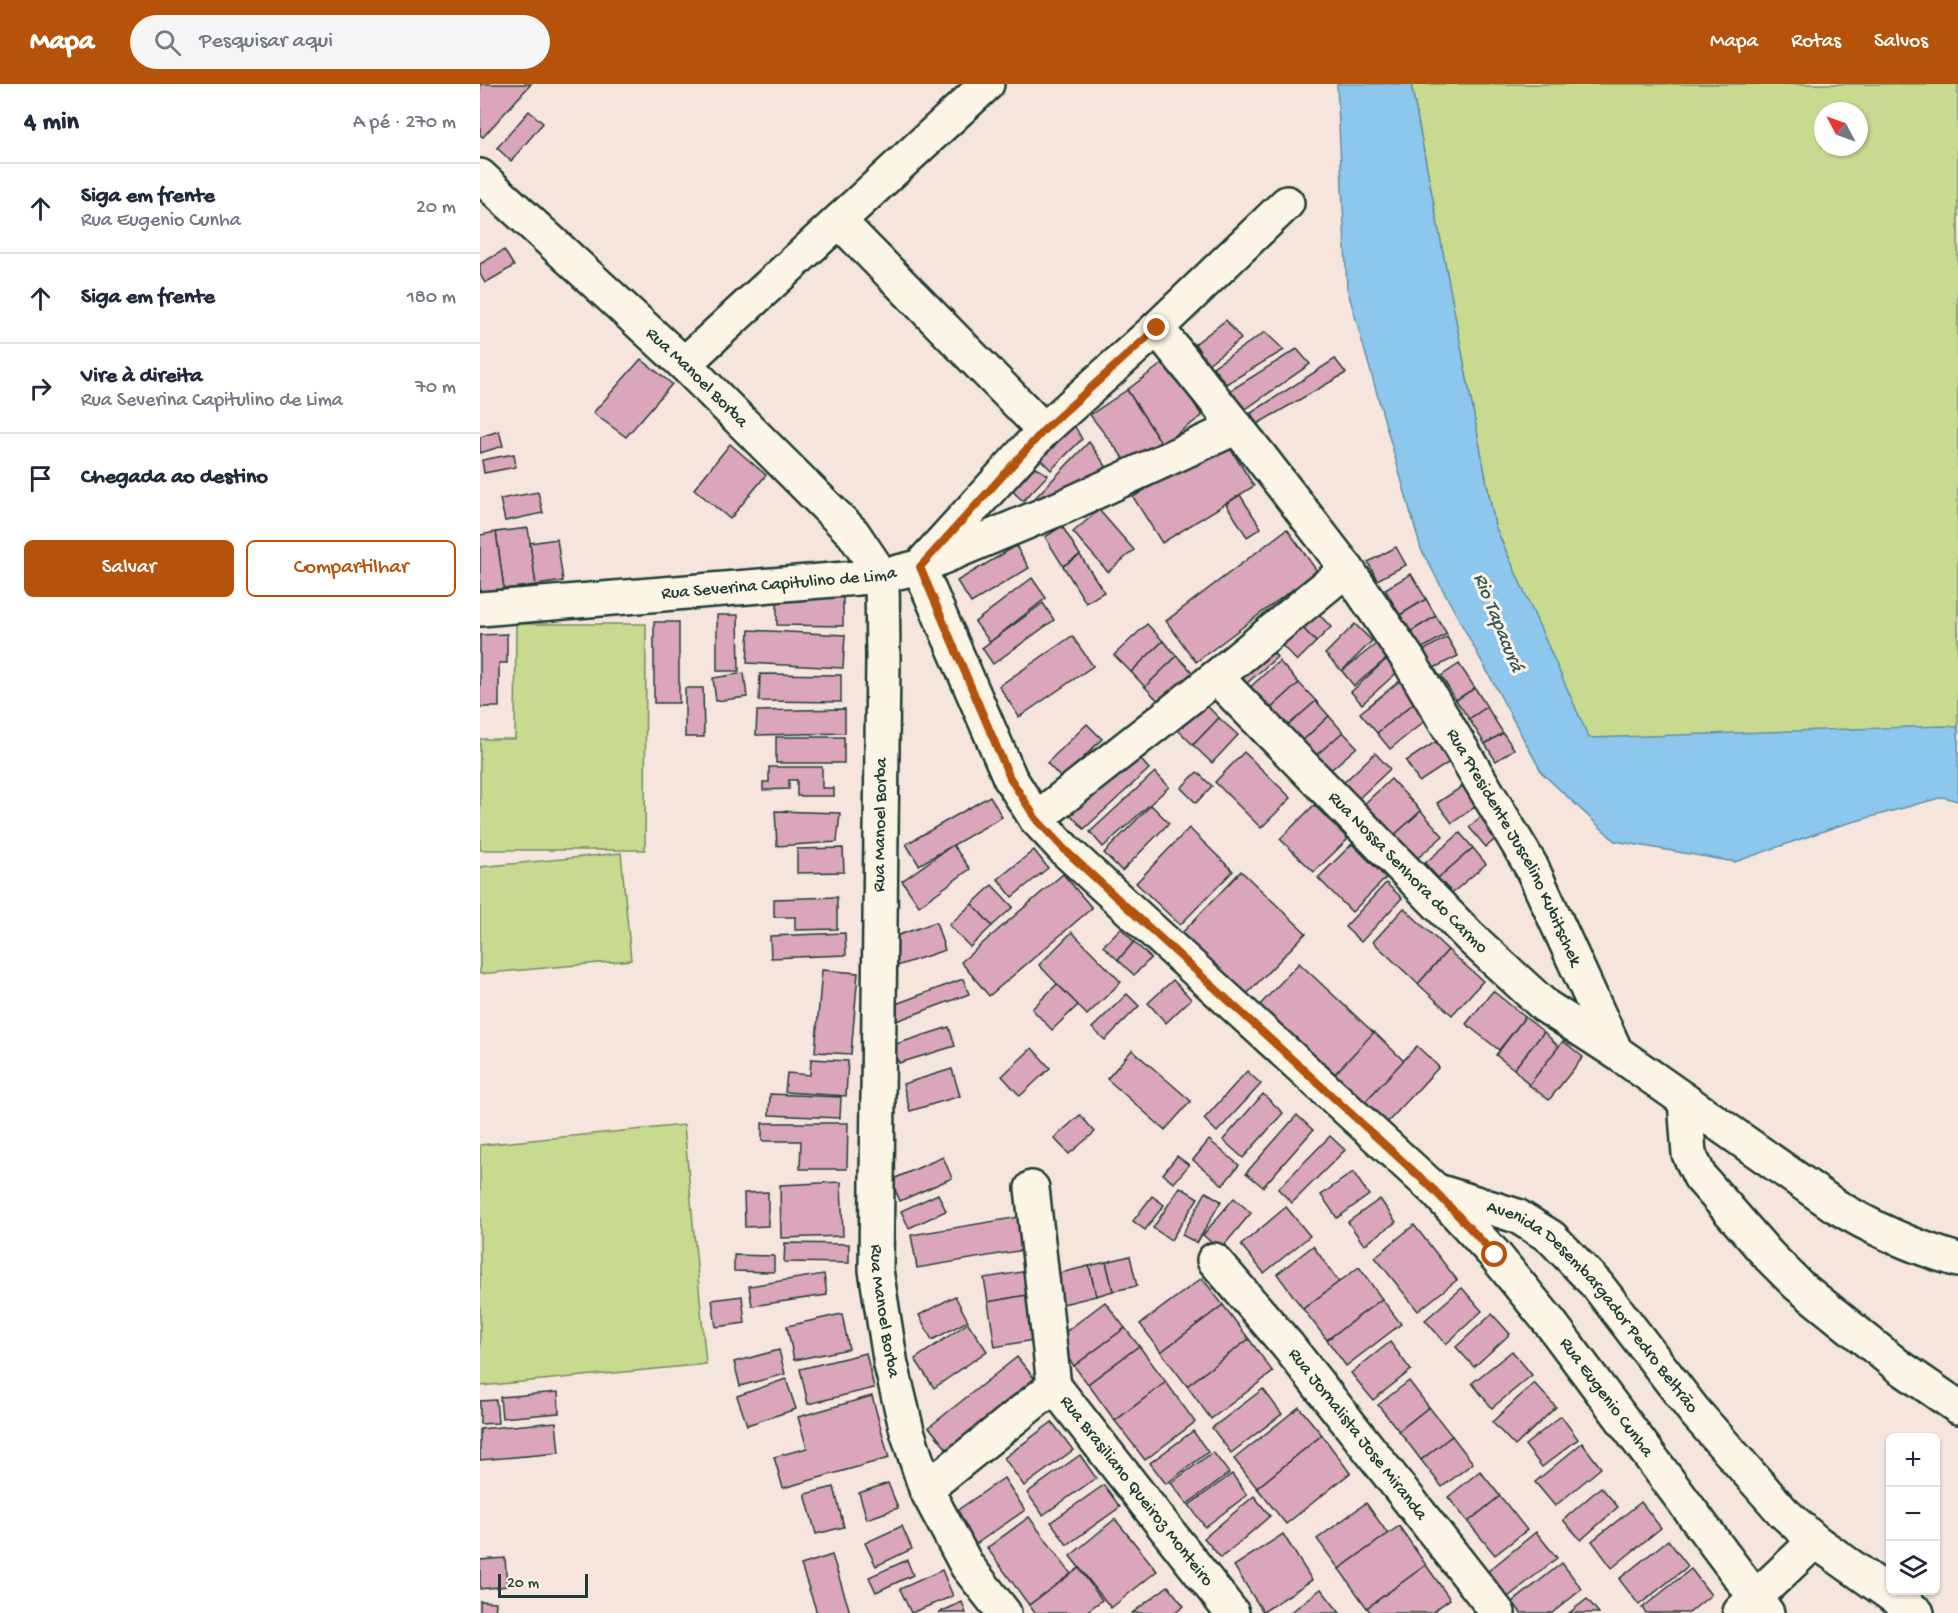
<!DOCTYPE html>
<html lang="pt">
<meta charset="utf-8">
<style>
:root{--surface:#fff;--page:#f6f6f7;--text:#1f2937;--muted:#747a83;--line:#e0e1e3;--accent:#b45309}
body{margin:0;font-family:"Gochi Hand",sans-serif;background:var(--page);color:var(--text)}
.controls{position:absolute;right:18px;bottom:18px;display:grid;overflow:hidden;border-radius:9px;box-shadow:0 2px 4px #0004}
.controls button{width:54px;height:54px;display:grid;place-items:center;padding:0;border:0;border-bottom:2px solid var(--line);background:var(--surface);color:var(--text);font:30px sans-serif}
.compass{position:absolute;left:1334px;top:18px;width:54px;height:54px;border-radius:50%;background:var(--surface);box-shadow:0 2px 4px #0004;rotate:311deg}
.scale{position:absolute;left:18px;bottom:15px;width:90px;box-sizing:border-box;padding-left:6px;border:3px solid #1f3d34;border-top:0;font-size:16px;line-height:21px;white-space:nowrap;color:#1f3d34;-webkit-text-stroke:4px #fcf5e5;paint-order:stroke}
.stop{position:absolute;width:18px;height:18px;margin:-14px;border:4px solid #b45309;border-radius:50%;background:#fff}
.stop.end{background:#b45309;border-color:#fff;box-shadow:0 2px 6px #0008}
.list{margin:0;padding:0;list-style:none}
h2{display:flex;justify-content:space-between;align-items:center;height:78px;margin:0;padding:0 24px;font-size:26px}
h2 small{font-size:20px;font-weight:400;color:var(--muted)}
.list li{display:grid;grid-template-columns:39px 1fr auto;gap:18px;align-items:center;box-sizing:border-box;height:90px;padding:0 24px;border-top:2px solid var(--line)}
.list b{display:block;font-size:22px;white-space:nowrap}
.list p{margin:0;font-size:20px;white-space:nowrap;color:var(--muted)}
.list em{font-size:20px;font-style:normal;color:var(--muted)}
.actions{display:flex;gap:12px;padding:18px 24px}
.actions a{flex:1;padding:14px 0;border:2px solid var(--accent);border-radius:9px;text-align:center;font-size:21px;color:var(--accent)}
.actions .main{background:var(--accent);color:#fff}
.icon{flex:none;width:33px;height:33px;fill:none;stroke:currentColor;stroke-width:2;stroke-linecap:round;stroke-linejoin:round}
.map{position:relative;flex:none;width:1478px;height:1529px;overflow:hidden}
header{display:flex;align-items:center;gap:36px;box-sizing:border-box;height:84px;padding:0 30px;background:var(--accent);color:#fff}
header strong{font-size:28px}
nav{display:flex;gap:33px;margin-inline-start:auto;font-size:21px}
.search{width:420px;height:54px;background:var(--page);display:flex;align-items:center;gap:15px;box-sizing:border-box;padding:0 21px;border-radius:33px;color:var(--muted);font-size:22px}
main{display:flex}
aside{flex:1;background:var(--surface)}
.map>svg:first-child{display:block}
</style>
<header>
<strong>Mapa</strong>
<div class="search"><svg class="icon" aria-label="search" viewBox="0 0 24 24"><circle cx="10" cy="10" r="6"/><path d="M15 15l6 6"/></svg>Pesquisar aqui</div>
<nav><a>Mapa</a><a>Rotas</a><a>Salvos</a></nav>
</header>
<main>
<aside>
<h2>4 min<small>A pé · 270 m</small></h2>
<ul class="list">
<li><svg class="icon" aria-label="ahead" viewBox="0 0 24 24"><path d="M12 20V5M6 11l6-6 6 6"/></svg><div><b>Siga em frente</b><p>Rua Eugenio Cunha</p></div><em>20 m</em></li>
<li><svg class="icon" aria-label="ahead" viewBox="0 0 24 24"><path d="M12 20V5M6 11l6-6 6 6"/></svg><div><b>Siga em frente</b></div><em>180 m</em></li>
<li><svg class="icon" aria-label="right" viewBox="0 0 24 24"><path d="M7 20v-9h11M14 6l5 5-5 5"/></svg><div><b>Vire à direita</b><p>Rua Severina Capitulino de Lima</p></div><em>70 m</em></li>
<li><svg class="icon" aria-label="arrive" viewBox="0 0 24 24"><path d="M6 21V4h12l-3 4 3 4H6"/></svg><div><b>Chegada ao destino</b></div></li>
</ul>
<div class="actions"><a class="main">Salvar</a><a>Compartilhar</a></div>
</aside>
<div class="map">
<svg width="1478" height="1529" viewBox="0 0 1478 1529">
<rect width="100%" height="100%" fill="#f5e5dd"/>
<filter id="ink" filterUnits="userSpaceOnUse"><feTurbulence type="fractalNoise" baseFrequency=".0167" numOctaves="2"/><feDisplacementMap in="SourceGraphic" scale="12" xChannelSelector="R" yChannelSelector="G"/><feConvolveMatrix kernelMatrix="1 2 1 2 8 2 1 2 1" color-interpolation-filters="sRGB"/></filter>
<g filter="url(#ink)">
<g fill="#c8da8f" stroke="#748c62" stroke-width="1.5" fill-rule="evenodd">
<path d="M 931,0 L 1478,0 L 1478,660 L 1109,655 L 1015,442 ZM 1343,27 L 1379,27 L 1379,63 L 1343,63 Z"/>
<polygon points="36,540 166,540 165,766 0,766 0,655 35,655"/>
<polygon points="141,769 151,876 0,890 0,783"/>
<polygon points="204,1041 226,1280 0,1302 0,1061"/>
</g>
<polygon fill="#8ec7ed" stroke="#6290a3" stroke-width="1.5" points="857,0 931,0 1015,442 1109,654 1462,642 1478,643 1478,717 1463,713 1358,742 1255,778 1135,757 1062,689 941,465 867,204"/>
<g fill="#dba5bc" stroke="#1f3d34" stroke-width="1.5">
<polygon points="0,0 51,0 3,53 0,51"/>
<polygon points="49,27 63,39 31,77 17,64"/>
<polygon points="24,166 34,182 5,199 0,190 0,180"/>
<polygon points="746,236 761,255 728,280 715,260"/>
<polygon points="785,248 804,266 746,300 733,283"/>
<polygon points="817,265 830,280 763,327 751,306"/>
<polygon points="161,275 192,300 146,353 113,329"/>
<polygon points="855,275 866,289 777,340 771,329"/>
<polygon points="687,276 722,332 682,360 647,306"/>
<polygon points="647,306 682,360 645,376 610,331"/>
<polygon points="593,339 602,355 571,386 558,373"/>
<polygon points="19,347 23,362 0,369 0,353"/>
<polygon points="745,356 774,402 682,459 653,413"/>
<polygon points="609,358 628,385 553,416"/>
<polygon points="250,360 286,391 250,435 214,405"/>
<polygon points="34,370 36,383 4,389 2,376"/>
<polygon points="548,379 568,391 543,417 528,403"/>
<polygon points="58,408 63,429 25,437 20,415"/>
<polygon points="760,411 781,444 767,453 746,420"/>
<polygon points="619,426 654,466 628,488 593,448"/>
<polygon points="582,442 600,471 583,482 565,453"/>
<polygon points="48,444 56,501 24,505 16,448"/>
<polygon points="807,445 837,487 716,578 686,537"/>
<polygon points="16,448 24,505 0,509 0,451"/>
<polygon points="77,455 83,497 56,501 50,459"/>
<polygon points="536,462 549,484 491,519 477,497"/>
<polygon points="916,463 926,481 897,496 888,478"/>
<polygon points="600,471 624,508 606,519 583,482"/>
<polygon points="931,490 946,515 920,531 905,505"/>
<polygon points="552,494 566,514 510,558 495,538"/>
<polygon points="297,509 363,510 363,542 297,541"/>
<polygon points="946,515 956,532 930,548 920,531"/>
<polygon points="563,519 574,536 513,580 502,564"/>
<polygon points="831,522 851,543 836,558 816,537"/>
<polygon points="237,531 258,531 259,587 237,587"/>
<polygon points="956,532 967,550 941,565 930,548"/>
<polygon points="816,537 836,558 817,577 797,556"/>
<rect x="174" y="538" width="25" height="81"/>
<polygon points="667,540 683,557 651,588 634,571"/>
<polygon points="875,540 892,557 862,587 845,570"/>
<polygon points="269,546 365,551 363,584 267,579"/>
<polygon points="27,550 27,579 19,579 19,623 0,623 0,551"/>
<polygon points="592,552 613,582 539,633 519,602"/>
<polygon points="967,553 978,572 954,584 944,566"/>
<polygon points="901,556 912,570 874,602 862,587"/>
<polygon points="683,557 697,572 665,603 651,588"/>
<polygon points="786,560 797,573 766,600 754,587"/>
<polygon points="912,570 923,583 882,620 871,608"/>
<polygon points="697,572 715,591 683,622 665,603"/>
<polygon points="799,577 819,599 788,627 768,605"/>
<polygon points="979,580 995,604 976,616 961,592"/>
<polygon points="264,589 267,613 236,617 233,594"/>
<polygon points="280,590 361,591 361,618 279,617"/>
<polygon points="922,595 938,616 897,649 880,629"/>
<polygon points="819,599 836,617 804,645 788,627"/>
<polygon points="205,604 223,604 224,653 205,653"/>
<polygon points="995,604 1007,623 989,635 976,616"/>
<polygon points="938,616 951,632 910,665 897,649"/>
<polygon points="836,617 849,632 818,661 804,645"/>
<polygon points="723,618 739,634 713,661 697,645"/>
<polygon points="1007,623 1023,649 1005,660 989,635"/>
<polygon points="365,625 365,649 276,651 277,627"/>
<polygon points="849,632 863,648 831,676 818,661"/>
<polygon points="739,634 758,651 732,679 713,661"/>
<polygon points="607,640 622,655 582,695 567,679"/>
<polygon points="863,648 877,663 845,691 831,676"/>
<polygon points="1023,649 1034,665 1016,677 1005,660"/>
<rect x="296" y="653" width="68" height="26"/>
<polygon points="958,656 971,677 939,698 926,677"/>
<polygon points="764,668 811,714 781,744 735,698"/>
<polygon points="895,669 910,685 874,719 859,703"/>
<polygon points="656,670 669,685 604,745 590,730"/>
<polygon points="289,683 342,683 342,704 354,704 354,712 317,712 317,696 309,696 309,705 283,706 283,698 289,698"/>
<polygon points="675,688 689,703 623,763 610,748"/>
<polygon points="717,688 732,702 716,719 701,704"/>
<polygon points="911,695 941,727 911,754 882,722"/>
<polygon points="986,700 999,720 972,739 957,719"/>
<polygon points="510,712 522,733 439,781 426,760"/>
<polygon points="671,721 689,739 642,787 624,769"/>
<polygon points="834,721 868,755 834,788 800,755"/>
<polygon points="295,727 360,729 357,758 297,762"/>
<polygon points="941,727 963,752 933,778 911,754"/>
<polygon points="1007,727 1025,747 1006,763 989,743"/>
<polygon points="709,744 753,787 700,841 656,799"/>
<polygon points="980,749 993,764 958,794 945,779"/>
<polygon points="872,760 906,794 872,828 838,794"/>
<polygon points="473,761 490,785 439,822 422,797"/>
<polygon points="363,764 364,788 317,789 317,765"/>
<polygon points="993,764 1006,780 971,810 958,794"/>
<polygon points="554,766 568,784 532,813 518,795"/>
<polygon points="761,787 826,849 764,913 700,851"/>
<polygon points="583,790 612,824 509,912 481,878"/>
<polygon points="906,799 922,814 881,858 865,843"/>
<polygon points="512,801 533,823 512,842 492,820"/>
<polygon points="357,813 357,845 315,846 315,833 294,833 294,815"/>
<polygon points="492,820 512,842 490,863 469,841"/>
<polygon points="924,824 968,866 938,900 893,858"/>
<polygon points="456,838 465,866 411,884 410,854"/>
<polygon points="641,844 654,858 638,876 623,862"/>
<polygon points="592,848 641,898 607,931 559,881"/>
<polygon points="365,849 366,871 291,874 290,852"/>
<polygon points="654,858 671,874 654,891 638,876"/>
<polygon points="968,866 1003,897 972,931 938,900"/>
<polygon points="819,879 894,949 853,992 779,922"/>
<polygon points="342,886 378,889 371,970 335,968"/>
<polygon points="483,895 489,910 411,939 405,924"/>
<polygon points="693,896 711,915 686,939 668,919"/>
<polygon points="577,900 598,921 572,946 552,925"/>
<polygon points="1013,907 1045,933 1019,966 986,940"/>
<polygon points="647,910 659,922 625,956 612,944"/>
<polygon points="1045,933 1064,948 1034,985 1016,971"/>
<polygon points="469,943 475,962 419,979 413,961"/>
<polygon points="894,948 924,977 883,1020 853,992"/>
<polygon points="1064,948 1079,963 1049,1001 1034,985"/>
<polygon points="1083,957 1103,973 1069,1016 1049,1001"/>
<polygon points="937,962 959,983 905,1041 883,1020"/>
<polygon points="552,964 570,984 540,1012 522,992"/>
<polygon points="652,966 711,1017 685,1046 627,995"/>
<polygon points="331,975 368,977 366,1012 305,1008 307,989 330,991"/>
<polygon points="472,985 480,1012 430,1027 423,1000"/>
<polygon points="767,987 781,1000 737,1048 724,1035"/>
<polygon points="290,1010 361,1013 360,1034 289,1031"/>
<polygon points="783,1010 803,1029 763,1074 743,1056"/>
<polygon points="600,1031 615,1048 589,1070 574,1054"/>
<polygon points="817,1031 833,1046 783,1103 766,1089"/>
<polygon points="282,1039 368,1039 367,1085 320,1085 321,1057 282,1057"/>
<polygon points="850,1052 865,1066 812,1119 798,1105"/>
<polygon points="729,1056 759,1081 743,1101 713,1076"/>
<polygon points="697,1072 709,1081 694,1099 683,1090"/>
<polygon points="463,1073 472,1094 420,1117 411,1096"/>
<polygon points="873,1088 889,1111 857,1134 841,1111"/>
<polygon points="361,1098 363,1152 301,1154 300,1101"/>
<polygon points="700,1103 718,1114 691,1156 673,1144"/>
<polygon points="288,1108 288,1142 265,1143 264,1109"/>
<polygon points="726,1108 741,1117 717,1159 702,1151"/>
<polygon points="458,1110 466,1127 429,1144 421,1127"/>
<polygon points="672,1112 684,1121 665,1146 653,1137"/>
<polygon points="754,1114 771,1129 740,1166 723,1151"/>
<polygon points="900,1115 916,1138 884,1161 868,1138"/>
<polygon points="806,1123 830,1152 784,1189 761,1161"/>
<polygon points="539,1133 544,1166 437,1184 431,1151"/>
<polygon points="934,1141 977,1196 938,1227 895,1173"/>
<polygon points="305,1159 369,1160 369,1179 304,1178"/>
<polygon points="833,1162 859,1198 823,1225 797,1190"/>
<polygon points="254,1171 294,1172 294,1188 254,1187"/>
<polygon points="650,1172 657,1202 633,1207 626,1178"/>
<polygon points="626,1178 633,1207 616,1212 609,1182"/>
<polygon points="609,1182 616,1212 583,1220 576,1190"/>
<polygon points="879,1183 902,1215 847,1256 823,1225"/>
<polygon points="554,1186 558,1209 508,1218 504,1194"/>
<polygon points="344,1190 347,1211 272,1222 269,1202"/>
<polygon points="722,1194 743,1221 681,1268 660,1240"/>
<polygon points="982,1204 1002,1227 966,1260 945,1236"/>
<polygon points="558,1209 565,1254 515,1263 508,1218"/>
<polygon points="262,1212 265,1239 236,1243 232,1216"/>
<polygon points="475,1212 488,1237 452,1256 439,1231"/>
<polygon points="902,1215 921,1240 866,1282 847,1256"/>
<polygon points="625,1218 645,1244 594,1282 575,1256"/>
<polygon points="743,1221 769,1255 707,1302 681,1268"/>
<polygon points="362,1230 369,1265 314,1276 307,1242"/>
<polygon points="1012,1230 1030,1250 994,1283 976,1263"/>
<polygon points="488,1239 507,1267 454,1304 435,1275"/>
<polygon points="645,1244 659,1262 608,1300 594,1282"/>
<polygon points="769,1255 793,1288 731,1335 707,1302"/>
<polygon points="910,1258 931,1286 893,1316 871,1289"/>
<polygon points="659,1262 686,1298 635,1337 608,1300"/>
<polygon points="299,1266 305,1290 260,1302 254,1278"/>
<polygon points="1032,1267 1052,1291 1012,1324 992,1299"/>
<polygon points="386,1269 394,1304 328,1320 320,1285"/>
<polygon points="537,1273 558,1299 470,1369 449,1343"/>
<polygon points="306,1295 316,1325 267,1341 257,1312"/>
<polygon points="929,1297 949,1323 919,1347 898,1321"/>
<polygon points="686,1298 715,1338 665,1376 635,1337"/>
<polygon points="1054,1299 1076,1323 1035,1362 1012,1338"/>
<polygon points="783,1305 802,1330 751,1369 732,1344"/>
<polygon points="78,1308 79,1329 22,1334 20,1313"/>
<polygon points="392,1312 409,1374 303,1404 294,1373 327,1364 318,1333"/>
<polygon points="16,1316 18,1339 0,1340 0,1317"/>
<polygon points="819,1323 842,1351 777,1404 754,1375"/>
<polygon points="949,1323 972,1352 941,1376 919,1347"/>
<polygon points="1081,1332 1098,1355 1062,1383 1045,1361"/>
<polygon points="76,1338 79,1369 0,1376 0,1345"/>
<polygon points="572,1338 593,1366 544,1402 524,1374"/>
<polygon points="713,1347 728,1368 686,1400 670,1379"/>
<polygon points="842,1351 870,1389 806,1440 777,1404"/>
<polygon points="972,1352 993,1379 962,1403 941,1376"/>
<polygon points="1102,1359 1121,1384 1075,1422 1055,1398"/>
<polygon points="733,1368 749,1389 707,1420 691,1399"/>
<polygon points="600,1371 616,1394 563,1431 547,1409"/>
<polygon points="1000,1387 1020,1412 988,1438 968,1413"/>
<polygon points="752,1390 767,1411 725,1443 709,1421"/>
<polygon points="524,1394 545,1426 493,1462 472,1430"/>
<polygon points="408,1399 418,1424 387,1435 379,1409"/>
<polygon points="624,1401 640,1423 587,1461 571,1438"/>
<polygon points="354,1403 364,1443 336,1450 325,1410"/>
<polygon points="1121,1403 1138,1423 1101,1456 1083,1436"/>
<polygon points="774,1412 790,1432 741,1474 724,1454"/>
<polygon points="1020,1412 1047,1446 1015,1471 988,1438"/>
<polygon points="1161,1418 1181,1444 1132,1484 1112,1457"/>
<polygon points="886,1419 908,1450 859,1485 837,1455"/>
<polygon points="549,1433 591,1490 549,1521 507,1464"/>
<polygon points="635,1435 677,1487 631,1524 590,1472"/>
<polygon points="422,1442 432,1465 396,1482 385,1459"/>
<polygon points="919,1442 946,1481 887,1524 859,1485"/>
<polygon points="1056,1448 1077,1474 1028,1513 1007,1488"/>
<polygon points="803,1450 832,1496 783,1528 754,1482"/>
<polygon points="1188,1456 1208,1482 1159,1521 1139,1495"/>
<polygon points="352,1471 370,1528 368,1529 337,1529 321,1481"/>
<polygon points="25,1474 27,1502 0,1505 0,1476"/>
<polygon points="427,1476 433,1491 396,1508 389,1493"/>
<polygon points="1082,1479 1102,1505 1072,1529 1041,1529 1033,1518"/>
<polygon points="946,1481 970,1515 951,1529 891,1529 887,1524"/>
<polygon points="599,1484 622,1516 605,1529 555,1529 549,1521"/>
<polygon points="1211,1485 1231,1511 1209,1529 1166,1529 1162,1524"/>
<polygon points="462,1486 473,1512 431,1529 420,1505"/>
<polygon points="688,1502 704,1522 695,1529 652,1529"/>
<polygon points="841,1505 860,1529 810,1529"/>
<polygon points="1107,1515 1119,1529 1089,1529"/>
<polygon points="0,1517 16,1518 15,1529 0,1529"/>
<polygon points="482,1518 486,1529 458,1529"/>
</g>
<g fill="none" stroke-linecap="round" stroke-linejoin="round">
<g stroke="#1f3d34" stroke-width="38">
<g id="minor">
<polyline points="359,137 564,346"/>
<path id="s1" d="M 677,244 L 779,371 L 867,485 L 928,575 L 1051,782 L 1136,968 L 1354,1121 C 1393,1145 1434,1163 1478,1176"/>
<polyline points="204,280 507,0"/>
<path id="s2" d="M 757,343 L 585,422 L 439,483 L 530,694 L 556,735 L 586,767 L 955,1106 L 1015,1171 L 1072,1241 L 1287,1529"/>
<path id="s3" d="M 0,525 L 402,492 L 439,483 L 564,346 L 677,244 L 807,119"/>
<path id="s4" d="M 736,593 L 990,853 L 1065,922 L 1136,968"/>
<polyline points="556,735 736,593 867,485"/>
<polyline points="1205,1017 1209,1070 1220,1093 1289,1172 1318,1201 1417,1281 1478,1323"/>
<polyline points="552,1104 574,1302"/>
<path id="s5" d="M 957,1107 L 1037,1132 L 1071,1153 L 1118,1202 L 1214,1327 L 1303,1428 L 1335,1457 L 1437,1529"/>
<path id="s6" d="M 734,1176 L 808,1262 L 1018,1529"/>
<path id="s7" d="M 446,1405 L 574,1302 L 752,1529"/>
<polyline points="1260,1528 1335,1457"/>
</g>
</g>
<g stroke="#1f3d34" stroke-width="38">
<g id="tertiary">
<path id="s8" d="M 0,92 L 204,280 L 373,449 L 402,492 L 403,575 L 396,1186 L 411,1281 L 427,1347 L 446,1405 L 487,1482 L 524,1529"/>
</g>
</g>
<use href="#minor" stroke="#fcf5e5" stroke-width="33"/>
<use href="#tertiary" stroke="#fcf5e5" stroke-width="33"/>
</g>
</g>
<g fill="none" stroke-linecap="round" stroke-linejoin="round" filter="url(#ink)">
<polyline stroke="#b45309" stroke-width="8" points="677,244 564,346 440,483 530,694 556,735 586,767 955,1107 1015,1171"/>
</g>
<g text-anchor="middle" dominant-baseline="central" stroke-width="6" stroke-linejoin="round" paint-order="stroke">
<g font-size="18" fill="#1f3d34" stroke="#fcf5e5">
<text stroke="none"><textPath href="#s8" startOffset="296">Rua Manoel Borba</textPath></text>
<text stroke="none"><textPath href="#s3" startOffset="300">Rua Severina Capitulino de Lima</textPath></text>
<text transform="translate(401 741) rotate(-89)">Rua Manoel Borba</text>
<text stroke="none"><textPath href="#s1" startOffset="632">Rua Presidente Juscelino Kubitschek</textPath></text>
<text stroke="none"><textPath href="#s4" startOffset="274">Rua Nossa Senhora do Carmo</textPath></text>
<text stroke="none"><textPath href="#s8" startOffset="1304">Rua Manoel Borba</textPath></text>
<text stroke="none"><textPath href="#s5" startOffset="201">Avenida Desembargador Pedro Beltrão</textPath></text>
<text stroke="none"><textPath href="#s2" startOffset="1440">Rua Eugenio Cunha</textPath></text>
<text stroke="none"><textPath href="#s6" startOffset="226">Rua Jornalista Jose Miranda</textPath></text>
<text stroke="none"><textPath href="#s7" startOffset="298">Rua Brasiliano Queiroz Monteiro</textPath></text>
</g>
<g font-size="20" font-style="italic" fill="#355959" stroke="#fcf5e5">
<text transform="translate(1017 539) rotate(68)">Rio Tapacurá</text>
</g>
</g>
</svg>
<div class="controls">
<button>+</button>
<button>−</button>
<button><svg class="icon" aria-label="layers" viewBox="0 0 24 24"><path d="M12 4l9 5-9 5-9-5zM3 14l9 5 9-5"/></svg></button>
</div>
<svg class="compass" viewBox="-18 -18 36 36"><path d="M0-13l5 13h-10z" fill="#e53935"/><path d="M0 13l5-13h-10z" fill="#747a83"/></svg>
<div class="scale">20 m</div>
<div class="stop" style="left:1015px;top:1171px"></div>
<div class="stop end" style="left:677px;top:244px"></div>
</div>
</main>
